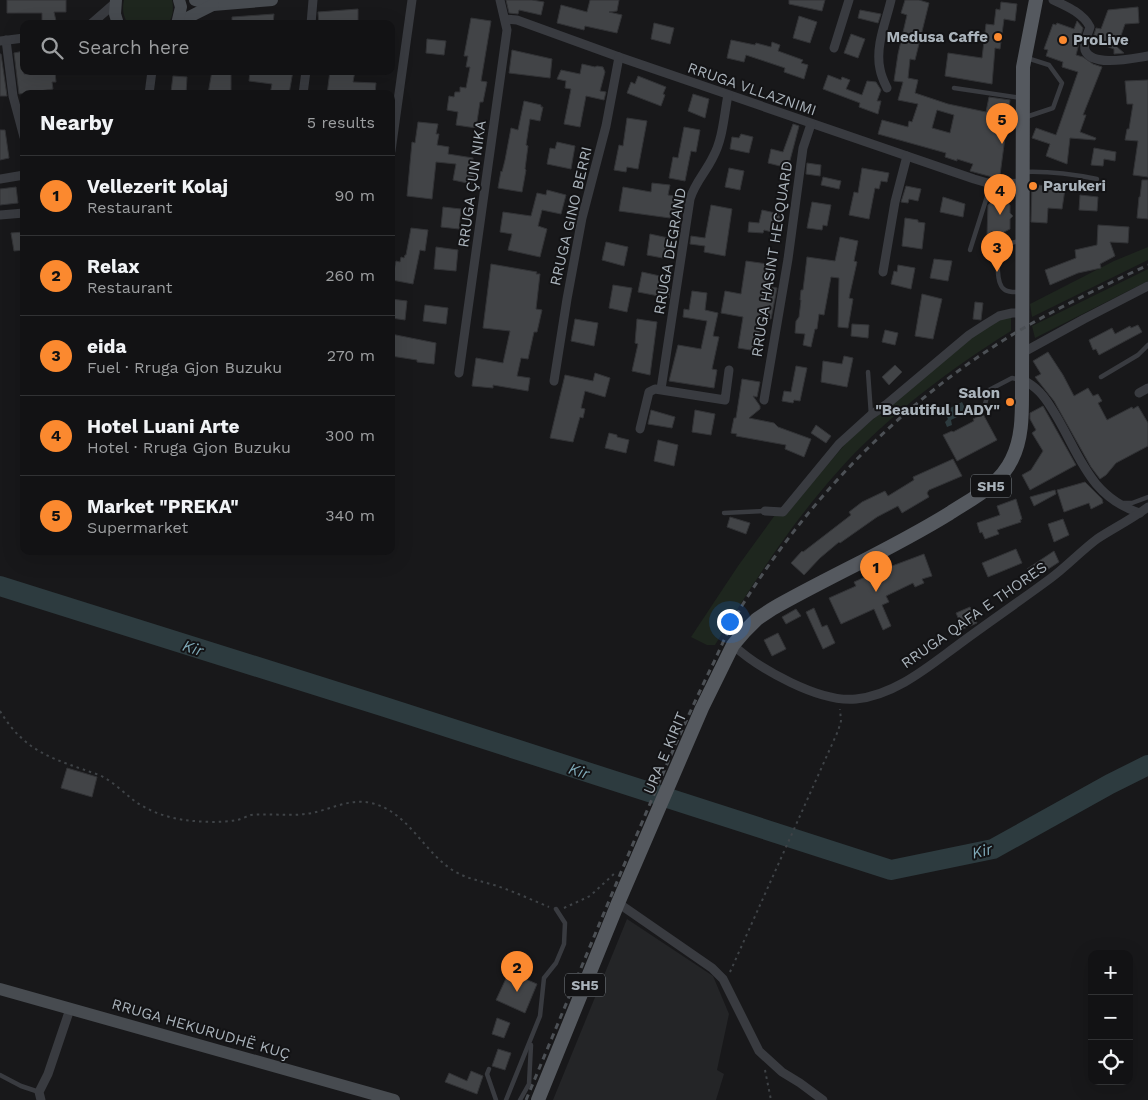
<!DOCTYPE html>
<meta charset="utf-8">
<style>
:root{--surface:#121214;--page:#1b1b1d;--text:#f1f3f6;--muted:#9c9ea0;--line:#313234;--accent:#fb892f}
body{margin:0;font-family:"Work Sans",sans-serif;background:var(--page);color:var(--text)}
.controls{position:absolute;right:15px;bottom:15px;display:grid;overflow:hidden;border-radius:10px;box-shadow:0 5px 20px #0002}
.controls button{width:45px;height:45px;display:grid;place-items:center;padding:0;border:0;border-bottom:1px solid var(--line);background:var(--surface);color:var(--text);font:25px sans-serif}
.you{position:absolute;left:729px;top:621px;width:18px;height:18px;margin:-12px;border:4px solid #fff;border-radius:50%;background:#1a73e8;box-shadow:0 0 0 8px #1a73e833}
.badge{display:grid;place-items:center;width:32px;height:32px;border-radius:50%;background:var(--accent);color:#111;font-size:16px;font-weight:700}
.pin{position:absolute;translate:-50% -41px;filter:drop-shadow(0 1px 2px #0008)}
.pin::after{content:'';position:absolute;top:26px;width:18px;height:15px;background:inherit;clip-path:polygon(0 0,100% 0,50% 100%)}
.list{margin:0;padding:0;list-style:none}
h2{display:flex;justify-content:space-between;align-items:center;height:65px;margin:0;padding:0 20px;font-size:21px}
h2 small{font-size:16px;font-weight:400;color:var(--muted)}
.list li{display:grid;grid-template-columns:32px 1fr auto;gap:15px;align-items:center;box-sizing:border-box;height:80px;padding:0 20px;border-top:1px solid var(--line)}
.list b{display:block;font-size:19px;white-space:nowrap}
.list p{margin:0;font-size:16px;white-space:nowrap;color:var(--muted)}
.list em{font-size:16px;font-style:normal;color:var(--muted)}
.icon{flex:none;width:28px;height:28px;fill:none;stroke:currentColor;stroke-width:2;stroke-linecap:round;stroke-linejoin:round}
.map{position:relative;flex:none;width:1148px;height:1100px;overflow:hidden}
.search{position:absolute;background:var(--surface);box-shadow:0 5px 20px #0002;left:20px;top:20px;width:375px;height:55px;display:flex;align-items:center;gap:12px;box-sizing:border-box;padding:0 18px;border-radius:10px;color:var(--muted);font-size:19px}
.panel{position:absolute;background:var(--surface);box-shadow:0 5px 20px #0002;left:20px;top:90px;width:375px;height:465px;border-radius:10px}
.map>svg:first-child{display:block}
</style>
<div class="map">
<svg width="1148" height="1100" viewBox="0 0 1148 1100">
<rect width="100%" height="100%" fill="#18181a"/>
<polygon fill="#242527" points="627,919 713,976 729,1014 717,1070 724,1074 716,1100 553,1100"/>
<g fill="#1e261e">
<path d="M 124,0 L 172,0 C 174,9 173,16 168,24 L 128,24 C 123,16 122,9 124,0 Z"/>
<polygon points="1148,247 1148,260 1032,317 1030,304 1114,261"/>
<polygon points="1148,269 1148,281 1035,338 1032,326"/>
<path d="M 1011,316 L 1011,331 C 951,368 888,416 840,469 C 792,522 753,583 715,645 L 707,645 L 691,637 L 738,566 L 775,515 L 786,515 L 817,477 L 847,442 L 859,431 L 973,337 L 997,320 Z"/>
</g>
<polygon fill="#2d3b3f" points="962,402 967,412 951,420 952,425 947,427 945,422 948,419 944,411"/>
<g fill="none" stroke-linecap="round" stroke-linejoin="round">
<polyline stroke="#2d3b3f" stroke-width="20" points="0,586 385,707 891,870 993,849 1110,784 1148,765"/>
</g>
<g fill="#424447" stroke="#323336" fill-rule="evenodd">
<polygon points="7,0 66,0 66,12 54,12 56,21 42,22 42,13 7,13"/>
<polygon points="506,0 532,0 544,2 541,15 519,10 518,14 509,13"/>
<polygon points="590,0 619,0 617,11 609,12 622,15 617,33 585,26 584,30 557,23 561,5 587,12"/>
<polygon points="789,0 825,0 822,11 789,4"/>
<path d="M 905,0 L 919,0 L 929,3 L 915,60 L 910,59 L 908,78 L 918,80 L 915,93 L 948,104 L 986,112 L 989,97 L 1010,100 L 1000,175 L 996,178 L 970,171 L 973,164 L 957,159 L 957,161 L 945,157 L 946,153 L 878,134 L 882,120 L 908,127 L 909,121 L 912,122 L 918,104 L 898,100 L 903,82 L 894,81 L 898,54 L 907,15 L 901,13 ZM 937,110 L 954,115 L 950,133 L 932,128 Z"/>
<polygon points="1001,2 1017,4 1015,21 1004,19 1000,49 995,48 992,84 945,76 948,53 982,58 986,24 994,25 996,9 1000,10"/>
<polygon points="1138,7 1139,23 1125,24 1117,47 1124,53 1114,54 1114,49 1092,41 1096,28 1101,29 1108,10"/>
<polygon points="358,9 358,24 319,24 318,12"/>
<polygon points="860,10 881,14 878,23 858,18"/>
<polygon points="274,14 273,24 232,24 232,17"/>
<polygon points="799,16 817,22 810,43 793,38"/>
<polygon points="471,18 491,21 481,81 487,82 483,102 480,102 476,128 456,125 458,112 447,110 449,96 454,97 455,92 460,92 460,87 466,88 470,67 466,67 468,56 464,56"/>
<polygon points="1077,21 1083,28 1076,55 1083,57 1093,64 1102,67 1083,115 1086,115 1080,132 1096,138 1095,140 1070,138 1067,164 1046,156 1050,144 1032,138 1036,128 1056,135 1078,72 1062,67 1063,62 1046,56 1048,50 1044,49 1053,24 1056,25 1057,23 1074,29"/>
<polygon points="654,23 674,28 670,44 651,39"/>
<polygon points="851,34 865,39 858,58 844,53"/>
<polygon points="427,39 446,41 444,55 426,53"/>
<polygon points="731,40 755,45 756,43 771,47 772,42 780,45 778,51 803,60 801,63 808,65 804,79 784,72 785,68 746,55 744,62 727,58"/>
<polygon points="512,50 552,59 550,78 509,73"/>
<polygon points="24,51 24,74 55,72 56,82 52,82 53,89 19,94 14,53"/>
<polygon points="0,54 1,54 7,96 0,96"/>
<polygon points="582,64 595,67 597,66 603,67 605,72 600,91 606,92 604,100 586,96 580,127 564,124 571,89 565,88 566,81 557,79 561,70 580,74"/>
<polygon points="212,71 231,71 231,91 227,91 227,94 208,94"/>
<polygon points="250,71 293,71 289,94 270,94 272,84 249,81"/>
<polygon points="330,71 355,71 353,82 376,83 375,94 327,94"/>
<polygon points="828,75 841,80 842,77 850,80 846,89 862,95 867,81 876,82 881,90 877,101 881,101 878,114 859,107 860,103 823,89"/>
<polygon points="173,76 187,77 186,94 171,92"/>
<polygon points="638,76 666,87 663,94 665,95 661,106 627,93 631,82 635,84"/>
<polygon points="1148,80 1148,177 1133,175 1138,141 1125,140 1127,129 1129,129 1133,104 1127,104 1125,81"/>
<polygon points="693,94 709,99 705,118 688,111"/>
<polygon points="524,101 541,105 541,107 543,107 540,121 530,119 526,145 528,146 525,169 526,170 522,192 498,188 501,171 502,172 505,160 511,128 518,130"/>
<polygon points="627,118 647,121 638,169 627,167 626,172 614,170 619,145 623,146"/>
<polygon points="418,122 438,124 436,134 439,134 437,145 449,147 448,154 473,158 473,162 476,163 472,184 453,180 456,164 436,162 432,199 407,196 412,142 415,143"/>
<polygon points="793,124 799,126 788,168 768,163 771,149 783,152"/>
<polygon points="684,127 700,130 696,152 691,151 685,181 669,178 673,157 678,158"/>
<polygon points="0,130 5,130 9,158 0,160"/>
<polygon points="741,134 753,137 749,153 730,149 732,137 739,138"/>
<polygon points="557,142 575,146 571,169 547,164 550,148 555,149"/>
<polygon points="1094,148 1116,152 1115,161 1104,159 1103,166 1091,165"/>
<polygon points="807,163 821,165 820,176 806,174"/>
<polygon points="729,168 744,171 740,190 725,187"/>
<polygon points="862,168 889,173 887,182 881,181 879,189 875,188 869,219 849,215 854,192 858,193"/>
<polygon points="823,177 841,181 839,189 821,185"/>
<polygon points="1142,180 1148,180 1148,219 1137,218 1139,197 1140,197"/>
<polygon points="652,183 670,185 668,195 682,197 679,212 671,210 670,218 619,211 623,187 651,192"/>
<polygon points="1032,184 1065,189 1062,209 1048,208 1047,223 1031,222"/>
<polygon points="906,186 921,189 918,201 909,199 908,203 901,202"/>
<polygon points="16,187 18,203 0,205 0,189"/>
<polygon points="547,190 566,195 561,214 542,210 538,226 547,229 540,257 508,250 512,234 500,232 503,212 531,216 537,193 546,195"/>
<polygon points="1005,190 1005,201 1010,205 1010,213 1013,216 1010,219 1010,229 1004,232 1004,238 998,237 992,231 987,235 988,205"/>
<polygon points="1080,195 1098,197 1097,211 1079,210"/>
<polygon points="943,197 965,204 963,217 940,212"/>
<polygon points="812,202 831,205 827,226 823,225 822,230 807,228"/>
<polygon points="711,205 732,209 725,256 704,252 705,246 690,244 691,236 705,238"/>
<polygon points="443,207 461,209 459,229 441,227"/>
<polygon points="762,210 780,214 776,233 764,230 763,233 748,232 749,222 759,223"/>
<polygon points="905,218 918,220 918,222 925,223 922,249 902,246"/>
<polygon points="1098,225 1129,227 1128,243 1110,242 1115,256 1100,264 1101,268 1078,273 1050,285 1045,270 1076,258 1075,250 1097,245"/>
<polygon points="411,228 428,230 425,251 420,250 413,284 392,280 396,261 400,262 401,257 404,258 405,255 406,255"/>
<polygon points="24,232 24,250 14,251 11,233"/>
<polygon points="650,234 673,239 668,259 647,255"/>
<polygon points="840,237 858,241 854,261 857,262 849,298 853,299 848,328 838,327 839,278 831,277 824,315 819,314 817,329 815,329 811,347 803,345 805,334 795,333 796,321 799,317 801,300 800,300 801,290 803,290 807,257 835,261"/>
<polygon points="606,242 628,247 624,266 602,260"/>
<polygon points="436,247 458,250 456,271 434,269"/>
<polygon points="934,259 952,261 948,281 930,278"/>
<polygon points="746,261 768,264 765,278 770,282 771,287 777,288 771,319 762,318 757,351 738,348 743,317 721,313 725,291 741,294"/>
<polygon points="491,264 537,272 536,274 540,274 536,309 542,310 537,332 534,332 528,359 521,358 517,376 530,378 528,391 493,385 493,388 472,386 476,358 503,363 510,331 483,328"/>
<polygon points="898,265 915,268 911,289 891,284 894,271 897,272"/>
<polygon points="642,272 660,276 658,288 670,289 669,298 638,292"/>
<polygon points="613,285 632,288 627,312 609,308"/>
<polygon points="692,291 707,293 705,310 718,313 713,336 719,337 712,369 717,370 714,388 669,381 678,345 701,349 707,321 683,317 684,309 689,310"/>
<polygon points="922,294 942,299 933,339 915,336"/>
<polygon points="391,299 407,301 405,320 391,318"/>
<polygon points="975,302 983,303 981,320 973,319"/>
<polygon points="425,305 448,308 446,324 423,321"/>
<polygon points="575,319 598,323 594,346 571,341"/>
<polygon points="637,319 657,322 650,375 632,371 638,344 635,343"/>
<polygon points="852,324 869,325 868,338 851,336"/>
<polygon points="1138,325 1142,332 1099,355 1096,349 1093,350 1089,340 1112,328 1115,334 1130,326 1131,328"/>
<polygon points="885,330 898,333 895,345 882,342"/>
<polygon points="391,334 436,343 434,364 417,362 417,360 391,356"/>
<polygon points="1048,352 1063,375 1074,396 1088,388 1093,396 1098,394 1102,401 1098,403 1107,420 1132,407 1133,409 1138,406 1148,423 1148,446 1116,463 1106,475 1100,479 1091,467 1054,401 1035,377 1041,374 1033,361"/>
<polygon points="844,356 853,358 847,387 821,382 823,361 842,364"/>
<polygon points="895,365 902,372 889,385 882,377"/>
<polygon points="796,366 807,368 800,401 794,400 793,403 782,401 784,391 791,392"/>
<polygon points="595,373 610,378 605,397 585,391 581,408 585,409 583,418 580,417 573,442 550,438 565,375 593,381"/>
<polygon points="742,379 760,382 757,397 753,396 760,406 760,409 749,418 774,423 778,427 811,439 804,457 785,449 786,445 736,436 737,434 731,433 734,418 736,418"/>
<polygon points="1043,406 1076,465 1030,490 1022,475 1031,470 1043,451 1032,433 1036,430 1030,419 1030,413"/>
<polygon points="651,410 675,417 672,428 648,424"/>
<polygon points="695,410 715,414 711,435 692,432"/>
<polygon points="983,414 997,440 957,461 943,435 952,431 953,432 974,421 973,419"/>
<polygon points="816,425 831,436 826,443 811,433"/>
<polygon points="609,433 617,435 617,437 629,440 626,453 605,448"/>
<polygon points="658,440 678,445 674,466 654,461"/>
<polygon points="953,459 962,476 929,490 927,493 929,497 902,513 898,506 877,517 840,543 839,542 820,558 804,575 791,563 802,551 803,552 851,515 849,512 862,502 885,491 888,496 914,480 913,477"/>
<polygon points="1085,482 1102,499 1103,503 1091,509 1089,503 1064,512 1057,490"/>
<polygon points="1055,490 1056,494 1034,506 1030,497"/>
<polygon points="1016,499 1022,519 1020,520 1021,522 997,530 999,534 985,539 982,532 980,533 977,523 1000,515 997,506"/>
<polygon points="730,517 750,523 746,534 727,527"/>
<polygon points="1063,519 1069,535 1054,542 1048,524"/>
<polygon points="1016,549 1022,563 988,577 982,563"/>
<polygon points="1054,551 1059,562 1033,579 1027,569"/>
<polygon points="924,554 932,576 922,579 924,583 915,587 913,583 886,596 889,602 882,605 891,626 883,630 874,609 841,624 829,598 856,586 854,582 892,565 892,566"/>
<polygon points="970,607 977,623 963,629 956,613"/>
<polygon points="814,608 822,627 827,625 835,643 823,649 806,612"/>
<polygon points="796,609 801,616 786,624 782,617"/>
<polygon points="778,633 786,649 772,656 764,640"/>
<polygon points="67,768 97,777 92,797 61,788"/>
<polygon points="509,972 537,984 525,1013 496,1000"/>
<polygon points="497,1018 510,1023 504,1038 492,1034"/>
<polygon points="498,1049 511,1053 505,1070 492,1066"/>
<polygon points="471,1071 483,1076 477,1094 445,1082 449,1073 467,1081"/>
</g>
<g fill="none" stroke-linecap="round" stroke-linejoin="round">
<g stroke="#3f4347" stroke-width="2" stroke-dasharray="2.5 4" stroke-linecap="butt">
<path d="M 0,711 C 26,754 55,759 99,775 C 111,780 122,791 132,799 C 147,811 166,817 184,820 C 201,822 221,823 237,820 C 242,819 247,816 251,815 C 272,813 291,817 312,813 C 331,809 351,798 371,803 C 408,811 423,852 454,871 C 467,879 482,881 497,886 C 515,892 532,900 549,907"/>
<polyline points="564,908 590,896 615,873"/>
<polyline points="730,972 838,731 841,721 840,709"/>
<polyline points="765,1070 771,1100"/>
</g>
<g stroke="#393b40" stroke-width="4.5">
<polyline points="954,88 1022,98"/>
<polyline points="1026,117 1053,108 1062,83 1049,65 1027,58"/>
<path d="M 1024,172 C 1049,171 1072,174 1097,179"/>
<path d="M 1020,241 C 1013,242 1006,244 1002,250 C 996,257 996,285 1005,290 C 1010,293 1016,292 1021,292"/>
<polyline points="970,250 991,184"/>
<polyline points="868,372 871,415"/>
<polyline points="1101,377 1138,355 1148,345"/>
<polyline points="985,404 989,390 1012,378 1021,380"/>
<polyline points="1123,503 1132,503 1148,497"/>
<polyline points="724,513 765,511"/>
<polyline points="489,1069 487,1074 496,1100"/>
<polyline points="0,1075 21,1086 39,1092"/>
<polyline points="506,1100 540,1016 544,978 556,963 564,944 565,923 556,909"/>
<polyline points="520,1100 529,1084 531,1045"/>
</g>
<g stroke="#393b40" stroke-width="9">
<path d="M 1053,0 C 1066,6 1083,13 1090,27 C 1088,34 1083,43 1085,50 C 1092,68 1134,58 1148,56"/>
<polyline points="505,19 517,20 619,57 974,179 991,184 1024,183"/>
<polyline points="91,24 115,3"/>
<polyline points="311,24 313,0"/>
<polyline points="6,40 13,96 24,137"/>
<polyline points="0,41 24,38"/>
<polyline points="834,48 849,0"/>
<path d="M 887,88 C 884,82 881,75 880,69 C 875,46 886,22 891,0"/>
<polyline points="149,94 152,71"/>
<polyline points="303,94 306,71"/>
<polyline points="391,151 412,0"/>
<polyline points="0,179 24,175"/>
<polyline points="0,215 24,213"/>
<polyline points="883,272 895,202 907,156"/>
<polyline points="1022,353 1084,319 1148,286"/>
<polyline points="459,373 507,30 500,0"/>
<path d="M 1023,380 C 1037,387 1044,396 1052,409 C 1079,451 1087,496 1140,513"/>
<polyline points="554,381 567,299 582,218 606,126 619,57"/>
<path d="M 661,389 L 690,199 C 695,182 706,172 713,157 C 723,139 724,115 728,95"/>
<polyline points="1139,393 1148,388"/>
<polyline points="764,400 788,259 803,148 811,124"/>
<polyline points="640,429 649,392 655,389 725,400 729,370"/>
<polyline points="765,511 783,512 839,444 871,415 887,404 969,335 986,324 999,316 1012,313 1022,313"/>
<path d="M 733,645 C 759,669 820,703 856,699 C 895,695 928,667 958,645 C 989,622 1020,601 1051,578 C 1067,566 1081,551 1097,539 C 1114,528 1132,519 1148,507"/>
<polyline points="618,903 712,968 723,979 759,1051 782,1072 800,1083 823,1100"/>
<polyline points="41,1100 39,1092 48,1074 70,1009"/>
</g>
<g stroke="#474b50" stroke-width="12">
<polyline points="116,0 115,14 118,24"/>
<polyline points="195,0 213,5 272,0"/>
<polyline points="179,22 213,5"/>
<polyline points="177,24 181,7 179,0"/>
<polyline points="0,989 394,1100"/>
</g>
<path stroke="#55595f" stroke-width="14" d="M 538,1100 L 618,903 L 702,708 L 733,645 L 745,631 L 757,619 L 772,609 C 830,576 892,549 950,513 C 973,498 1000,485 1012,459 C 1022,439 1022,416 1022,395 L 1023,67 L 1036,0"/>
<path stroke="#4c5055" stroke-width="3" stroke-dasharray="6 5" stroke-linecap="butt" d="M 526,1100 C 570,995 613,890 658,785 C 676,743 694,702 714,662 C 723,642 732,622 743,604 C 808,500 896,409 999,343 C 1046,313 1097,289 1148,265"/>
</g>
<g fill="#fb892f" stroke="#131315" stroke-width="2">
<circle cx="998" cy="37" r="5"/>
<circle cx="1063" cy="40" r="5"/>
<circle cx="1033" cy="186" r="5"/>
<circle cx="1010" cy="402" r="5"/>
</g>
<g text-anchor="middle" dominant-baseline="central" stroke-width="4" stroke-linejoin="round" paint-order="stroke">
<g fill="#131315" stroke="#7d8389" stroke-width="1">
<rect x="971" y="474.5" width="40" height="23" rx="4"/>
<rect x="565" y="973.5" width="40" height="23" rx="4"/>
</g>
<g font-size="14" font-weight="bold" fill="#aab3bb">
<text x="991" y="486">SH5</text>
<text x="585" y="985">SH5</text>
</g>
<g font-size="15" font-weight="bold" fill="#aab3bb" stroke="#131315" text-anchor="end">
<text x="988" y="37">Medusa Caffe</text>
<text x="1073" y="40" text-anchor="start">ProLive</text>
<text x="1043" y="186" text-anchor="start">Parukeri</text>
<text x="1000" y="393">Salon<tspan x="1000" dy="17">"Beautiful LADY"</tspan></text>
</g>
<g font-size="15" fill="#aab3bb" stroke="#131315">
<text transform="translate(752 89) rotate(19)">RRUGA VLLAZNIMI</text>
<text transform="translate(472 184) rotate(-82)">RRUGA ÇUN NIKA</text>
<text transform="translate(571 216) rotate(-77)">RRUGA GINO BERRI</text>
<text transform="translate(670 251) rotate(-80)">RRUGA DEGRAND</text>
<text transform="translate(772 259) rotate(-81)">RRUGA HASINT HECQUARD</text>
<text transform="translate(974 615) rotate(-35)">RRUGA QAFA E THORES</text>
<text transform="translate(665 753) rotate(-67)">URA E KIRIT</text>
<text transform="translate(201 1029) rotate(16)">RRUGA HEKURUDHË KUÇ</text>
</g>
<g font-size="16" font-style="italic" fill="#7fa9b7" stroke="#131315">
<text transform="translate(193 648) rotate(18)">Kir</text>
<text transform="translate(579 771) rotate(18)">Kir</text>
<text transform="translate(982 851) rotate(-14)">Kir</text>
</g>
</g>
</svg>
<div class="controls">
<button>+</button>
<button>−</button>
<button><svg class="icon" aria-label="locate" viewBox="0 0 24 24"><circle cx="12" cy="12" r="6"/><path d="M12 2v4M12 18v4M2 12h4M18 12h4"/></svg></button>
</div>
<div class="you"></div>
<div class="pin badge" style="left:876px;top:592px">1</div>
<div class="pin badge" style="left:517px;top:992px">2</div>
<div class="pin badge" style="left:997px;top:272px">3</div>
<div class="pin badge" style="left:1000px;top:215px">4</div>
<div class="pin badge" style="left:1002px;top:144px">5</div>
<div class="search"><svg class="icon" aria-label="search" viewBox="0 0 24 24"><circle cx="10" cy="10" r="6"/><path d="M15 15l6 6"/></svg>Search here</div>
<section class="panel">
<h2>Nearby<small>5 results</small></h2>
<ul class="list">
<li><span class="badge">1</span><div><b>Vellezerit Kolaj</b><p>Restaurant</p></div><em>90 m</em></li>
<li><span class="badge">2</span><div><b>Relax</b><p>Restaurant</p></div><em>260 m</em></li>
<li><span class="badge">3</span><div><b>eida</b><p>Fuel · Rruga Gjon Buzuku</p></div><em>270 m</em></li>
<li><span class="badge">4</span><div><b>Hotel Luani Arte</b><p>Hotel · Rruga Gjon Buzuku</p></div><em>300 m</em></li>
<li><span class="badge">5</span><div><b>Market &quot;PREKA&quot;</b><p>Supermarket</p></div><em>340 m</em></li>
</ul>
</section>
</div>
